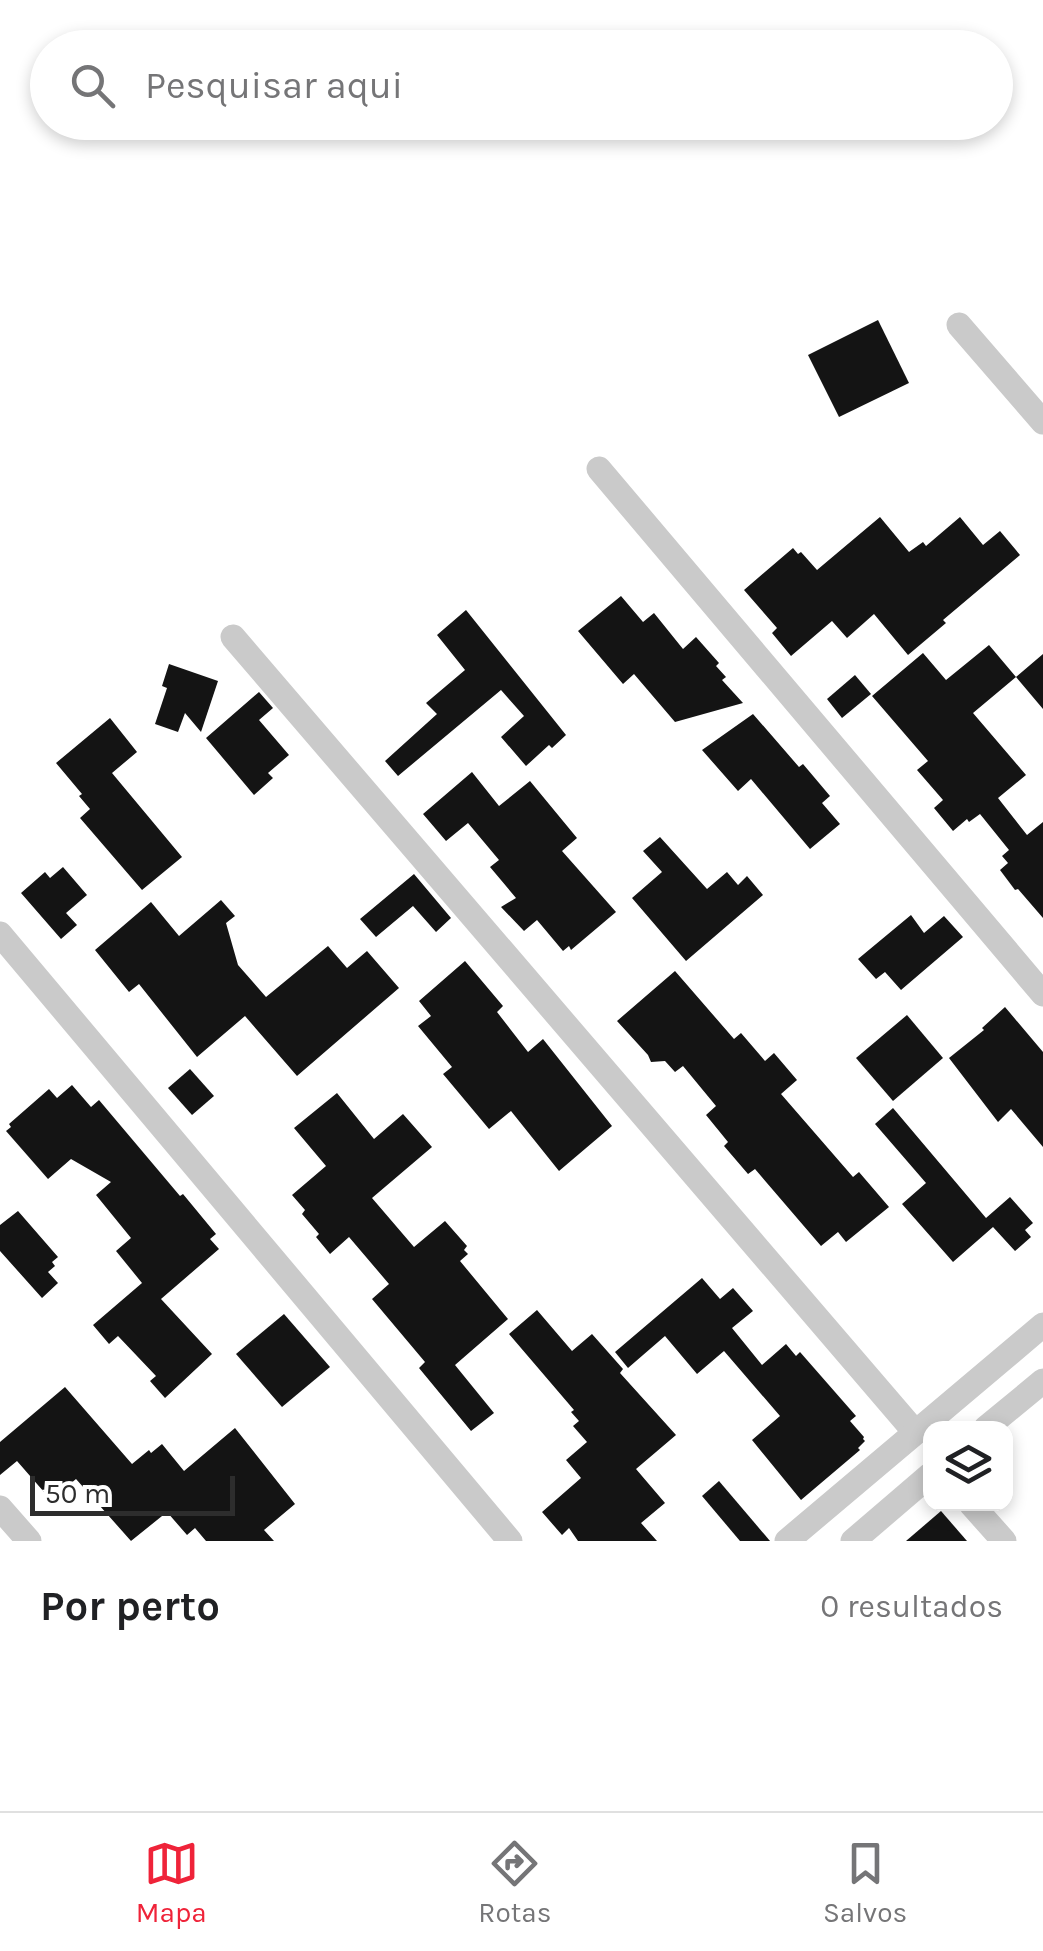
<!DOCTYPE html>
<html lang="pt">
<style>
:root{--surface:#fff;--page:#f2f2f2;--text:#202124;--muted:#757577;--line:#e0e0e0;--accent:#ef2339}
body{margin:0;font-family:Karla,sans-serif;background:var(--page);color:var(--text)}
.controls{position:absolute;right:30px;bottom:30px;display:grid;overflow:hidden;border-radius:20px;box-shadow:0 5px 15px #0003}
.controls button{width:90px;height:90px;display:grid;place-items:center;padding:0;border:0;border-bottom:2px solid var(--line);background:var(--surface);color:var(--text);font:50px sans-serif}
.scale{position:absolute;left:30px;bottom:25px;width:205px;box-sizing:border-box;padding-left:10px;border:5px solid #2d2d2d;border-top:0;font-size:28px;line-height:35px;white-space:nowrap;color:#2d2d2d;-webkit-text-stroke:8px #fff;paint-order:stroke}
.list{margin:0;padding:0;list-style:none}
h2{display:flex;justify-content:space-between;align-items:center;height:130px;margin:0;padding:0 40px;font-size:42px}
h2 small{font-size:32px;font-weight:400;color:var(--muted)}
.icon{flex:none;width:55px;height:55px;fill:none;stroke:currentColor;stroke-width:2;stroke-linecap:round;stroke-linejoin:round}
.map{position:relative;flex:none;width:1043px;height:1541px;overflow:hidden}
.search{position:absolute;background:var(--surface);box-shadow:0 5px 15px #0003;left:30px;right:30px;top:30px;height:110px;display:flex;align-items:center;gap:25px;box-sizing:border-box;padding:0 35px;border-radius:55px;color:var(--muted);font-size:38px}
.sheet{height:270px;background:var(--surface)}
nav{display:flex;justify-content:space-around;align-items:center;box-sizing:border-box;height:140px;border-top:2px solid var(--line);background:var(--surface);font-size:28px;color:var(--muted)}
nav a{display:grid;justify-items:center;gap:5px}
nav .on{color:var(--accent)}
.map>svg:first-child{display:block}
</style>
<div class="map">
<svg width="1043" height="1541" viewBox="0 0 1043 1541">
<rect width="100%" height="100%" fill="#fff"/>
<g fill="#141414">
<polygon points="878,320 909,383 839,417 808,355"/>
<polygon points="880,517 909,552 923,542 926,546 960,517 983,545 1000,531 1020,555 943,620 946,623 908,655 874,614 847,638 832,621 791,656 772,633 777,628 744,590 793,548 798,554 801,552 817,570"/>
<polygon points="621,596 643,622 654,613 683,649 696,637 719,663 716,666 726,677 722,680 743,703 675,722 634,674 623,684 578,631"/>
<polygon points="466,610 566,735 552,748 549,745 526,766 501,737 524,716 501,690 398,776 385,761 437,714 426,703 465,670 437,635"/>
<polygon points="989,645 1016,677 1043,654 1043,709 1016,677 973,713 1026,775 998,798 1027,835 1043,822 1043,918 1018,889 1015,890 1000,870 1008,863 1002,856 1009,850 980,814 969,822 967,819 953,831 934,808 943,800 917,770 928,761 872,696 923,653 946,680"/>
<polygon points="169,664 218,681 201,732 185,713 178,732 155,724 167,688 162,686"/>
<polygon points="855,675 871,694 842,718 827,699"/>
<polygon points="259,692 273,708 259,720 289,755 268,773 273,778 254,795 206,738"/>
<polygon points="753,714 799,767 803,764 830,796 822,803 840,824 810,849 751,779 738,791 702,750"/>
<polygon points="110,718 137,752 112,773 182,857 142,890 80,818 90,809 79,796 82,794 56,763"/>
<polygon points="472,772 499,806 530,781 577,838 562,851 616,912 571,950 569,946 563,951 537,920 524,931 501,907 516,898 490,867 499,860 468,823 446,841 423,814"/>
<polygon points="660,837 707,889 727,872 738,885 747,876 763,895 686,961 632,898 662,872 643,851"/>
<polygon points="63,867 87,895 66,913 77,925 61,939 21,893 45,872 50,878"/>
<polygon points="414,874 451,918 436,932 413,906 376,937 360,919"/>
<polygon points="221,900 235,916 226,923 238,965 266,997 328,946 347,968 367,951 399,988 297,1076 245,1016 197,1057 139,984 129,992 95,950 151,902 179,936"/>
<polygon points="911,915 924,933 944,916 963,937 901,990 885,972 876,979 858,959"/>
<polygon points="465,961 503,1006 497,1012 528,1052 543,1039 612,1126 559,1171 511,1111 489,1129 443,1074 452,1067 418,1026 431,1016 419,1001"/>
<polygon points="675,971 734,1039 741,1033 765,1061 774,1053 797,1080 781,1094 853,1177 859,1172 889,1207 846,1242 838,1232 821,1246 755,1169 748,1174 724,1146 728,1142 706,1115 716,1106 683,1066 675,1072 665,1061 651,1062 648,1055 617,1021"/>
<polygon points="1005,1007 1043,1052 1043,1147 1011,1109 998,1122 949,1058 984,1030 982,1028"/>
<polygon points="907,1015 943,1058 893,1101 856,1058"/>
<polygon points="190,1069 214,1096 192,1115 168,1088"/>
<polygon points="72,1085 91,1107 99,1100 180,1196 183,1194 216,1234 210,1239 219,1249 161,1299 212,1354 165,1398 150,1381 156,1376 118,1336 109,1344 93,1325 142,1283 116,1251 131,1238 96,1195 111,1182 71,1159 48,1179 6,1131 11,1127 9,1124 49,1089 57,1098"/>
<polygon points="337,1093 374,1139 403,1114 432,1147 372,1198 414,1247 445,1221 467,1246 464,1250 468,1254 460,1261 508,1319 455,1365 494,1413 471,1431 419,1368 425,1362 372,1299 389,1284 349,1237 330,1254 316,1237 319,1234 302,1214 305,1210 292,1195 326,1166 294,1128"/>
<polygon points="893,1108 986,1218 1010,1197 1033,1223 1025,1230 1031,1237 1015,1251 993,1227 953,1262 902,1204 926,1183 875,1124"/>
<polygon points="18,1211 58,1257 52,1262 55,1266 48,1272 58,1283 42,1298 0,1251 0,1225"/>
<polygon points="702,1278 720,1299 733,1288 753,1311 732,1328 762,1365 786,1344 796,1356 800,1352 856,1416 850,1421 864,1437 863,1439 865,1441 858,1448 860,1450 801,1500 752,1440 780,1416 724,1351 697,1374 665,1336 628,1368 615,1352"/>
<polygon points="537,1310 572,1351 592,1334 623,1369 620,1373 676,1435 636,1469 665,1503 641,1523 657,1541 578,1541 569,1528 562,1535 542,1512 581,1478 566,1460 587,1442 573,1426 579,1421 571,1412 574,1410 509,1334"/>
<polygon points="284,1314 330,1367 282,1407 236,1354"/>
<polygon points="65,1387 132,1464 149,1450 151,1453 162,1444 184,1471 235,1428 295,1504 264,1530 274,1541 206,1541 195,1528 187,1535 167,1512 131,1541 76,1479 51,1500 17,1461 0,1475 0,1442"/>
<polygon points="719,1481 770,1541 740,1541 702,1496"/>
<polygon points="941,1511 967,1541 906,1541"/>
</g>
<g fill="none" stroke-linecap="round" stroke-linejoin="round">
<g stroke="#cacaca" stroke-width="25">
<polyline points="959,325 1043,422"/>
<polyline points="599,469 1043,994"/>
<polyline points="233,637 915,1432"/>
<polyline points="0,934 510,1541"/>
<polyline points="986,1428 1043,1381"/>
<polyline points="971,1504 1004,1541"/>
<polyline points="0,1508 29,1541"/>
<polyline points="787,1541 1043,1325"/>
<polyline points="853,1541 930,1475"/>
</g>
</g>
</svg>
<div class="controls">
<button><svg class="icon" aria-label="layers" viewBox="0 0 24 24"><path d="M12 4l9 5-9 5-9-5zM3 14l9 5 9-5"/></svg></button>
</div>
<div class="scale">50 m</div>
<div class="search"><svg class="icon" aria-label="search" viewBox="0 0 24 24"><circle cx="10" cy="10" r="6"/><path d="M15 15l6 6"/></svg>Pesquisar aqui</div>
</div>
<section class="sheet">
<h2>Por perto<small>0 resultados</small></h2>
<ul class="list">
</ul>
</section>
<nav>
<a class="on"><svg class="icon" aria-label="map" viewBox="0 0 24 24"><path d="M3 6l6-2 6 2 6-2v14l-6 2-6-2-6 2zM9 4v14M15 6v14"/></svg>Mapa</a>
<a><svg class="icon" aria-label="directions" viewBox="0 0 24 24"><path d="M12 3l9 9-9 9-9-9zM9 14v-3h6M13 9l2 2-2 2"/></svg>Rotas</a>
<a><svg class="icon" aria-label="saved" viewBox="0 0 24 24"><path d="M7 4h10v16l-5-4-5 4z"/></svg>Salvos</a>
</nav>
